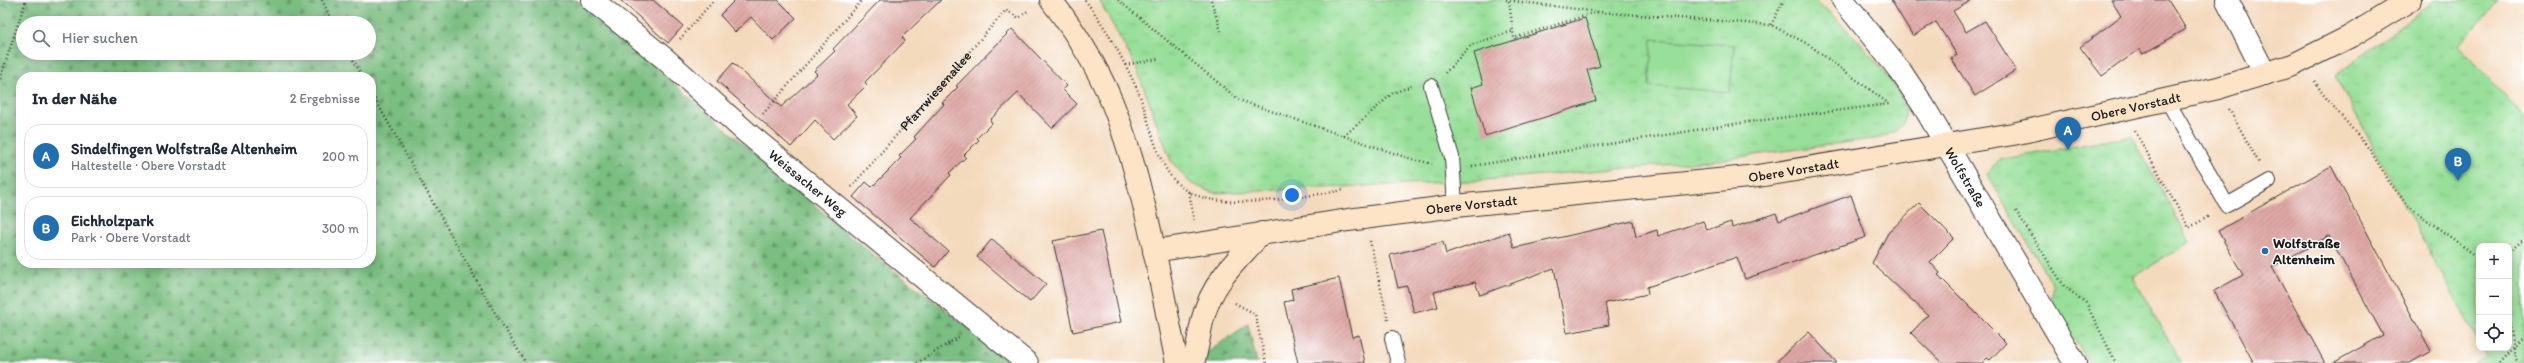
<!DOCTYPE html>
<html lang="de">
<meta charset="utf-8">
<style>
:root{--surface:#fff;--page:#f2f2f3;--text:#1f2937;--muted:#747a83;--line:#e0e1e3;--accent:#1f6fb2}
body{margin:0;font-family:Itim,sans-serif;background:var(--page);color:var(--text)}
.controls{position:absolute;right:12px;bottom:12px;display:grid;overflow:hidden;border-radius:8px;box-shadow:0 2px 10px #0003}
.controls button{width:36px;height:36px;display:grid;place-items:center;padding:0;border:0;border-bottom:1px solid var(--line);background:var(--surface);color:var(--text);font:20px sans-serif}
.you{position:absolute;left:1292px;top:195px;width:14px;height:14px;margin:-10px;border:3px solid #fff;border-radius:50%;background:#1a73e8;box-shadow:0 0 0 6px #1a73e833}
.badge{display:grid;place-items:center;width:26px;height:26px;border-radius:50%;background:var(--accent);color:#fff;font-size:13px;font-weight:700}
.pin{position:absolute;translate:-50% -33px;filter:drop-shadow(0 1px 2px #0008)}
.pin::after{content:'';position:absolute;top:21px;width:14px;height:12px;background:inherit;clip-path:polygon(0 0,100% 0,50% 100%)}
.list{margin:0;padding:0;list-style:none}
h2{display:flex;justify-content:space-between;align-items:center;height:52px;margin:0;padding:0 16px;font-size:17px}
h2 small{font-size:13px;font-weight:400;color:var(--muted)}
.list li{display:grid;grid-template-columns:26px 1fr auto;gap:12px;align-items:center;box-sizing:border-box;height:64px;margin:0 8px 8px;padding:0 8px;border:1px solid var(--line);border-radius:16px}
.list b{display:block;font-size:15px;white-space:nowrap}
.list p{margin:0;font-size:13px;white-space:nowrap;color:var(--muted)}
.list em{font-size:13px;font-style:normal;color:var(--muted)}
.icon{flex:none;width:22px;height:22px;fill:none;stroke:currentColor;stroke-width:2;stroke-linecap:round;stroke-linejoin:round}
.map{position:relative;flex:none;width:2524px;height:363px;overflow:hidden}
.search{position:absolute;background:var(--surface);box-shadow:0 2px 10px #0003;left:16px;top:16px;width:360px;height:44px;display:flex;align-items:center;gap:10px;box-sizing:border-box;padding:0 14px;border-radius:22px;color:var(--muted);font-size:15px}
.panel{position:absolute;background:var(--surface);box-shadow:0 2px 10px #0003;left:16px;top:72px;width:360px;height:196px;border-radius:16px}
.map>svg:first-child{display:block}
</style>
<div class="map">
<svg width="2524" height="363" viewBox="0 0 2524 363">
<defs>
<pattern id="grass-tufts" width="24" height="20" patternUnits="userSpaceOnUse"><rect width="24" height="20" fill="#98df99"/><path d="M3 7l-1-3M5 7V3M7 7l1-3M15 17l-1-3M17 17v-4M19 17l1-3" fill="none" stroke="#82bf83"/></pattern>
<pattern id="forest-firs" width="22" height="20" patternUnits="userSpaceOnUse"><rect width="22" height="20" fill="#7abe81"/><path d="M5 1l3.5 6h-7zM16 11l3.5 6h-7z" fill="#639a69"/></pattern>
<pattern id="building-hatch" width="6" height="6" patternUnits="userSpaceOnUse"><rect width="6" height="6" fill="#dea7a4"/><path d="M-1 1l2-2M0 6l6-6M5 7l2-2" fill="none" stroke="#be8f8d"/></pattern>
</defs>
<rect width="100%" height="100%" fill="#fff"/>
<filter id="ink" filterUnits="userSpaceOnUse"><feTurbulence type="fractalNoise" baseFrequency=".025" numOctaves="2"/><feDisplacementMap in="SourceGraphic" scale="8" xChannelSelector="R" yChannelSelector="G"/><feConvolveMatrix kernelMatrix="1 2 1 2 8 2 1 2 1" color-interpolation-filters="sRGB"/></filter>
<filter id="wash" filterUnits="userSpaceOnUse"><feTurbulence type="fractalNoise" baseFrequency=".012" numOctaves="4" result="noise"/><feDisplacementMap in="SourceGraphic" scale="16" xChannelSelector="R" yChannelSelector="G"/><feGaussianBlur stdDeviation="0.9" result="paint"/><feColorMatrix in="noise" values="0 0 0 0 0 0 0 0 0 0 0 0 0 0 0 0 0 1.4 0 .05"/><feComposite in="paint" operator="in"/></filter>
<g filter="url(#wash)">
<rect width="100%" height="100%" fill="#f4dabd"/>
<g fill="url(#grass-tufts)" stroke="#5a7e5a">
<path d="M 1099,0 L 1815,0 C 1839,20 1902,81 1905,112 C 1907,128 1891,134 1879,138 L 1711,161 L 1472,181 L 1214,193 L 1190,183 L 1171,161 L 1136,67 Z"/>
<polygon points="2435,0 2498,0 2458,46 2524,116 2524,363 2474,363 2485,355 2482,348 2509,348 2509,246 2479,246 2479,343 2335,76"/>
<polygon points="2132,136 2190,242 2133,277 2181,363 2089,363 2050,300 2053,286 1987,174 1999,160"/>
</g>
<g fill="url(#forest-firs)" stroke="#4b6d4e" fill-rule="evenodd">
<path d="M 0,0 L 577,0 L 857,242 L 1014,363 L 0,363 ZM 23,23 L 369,23 L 369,53 L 23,53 ZM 21,77 L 371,77 L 371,263 L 21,263 Z"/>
<polygon points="1248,324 1257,363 1192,363"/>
</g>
<polygon fill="#98df99" stroke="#5a7e5a" points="1652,39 1734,45 1730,92 1649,86"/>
<g id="blocks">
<g fill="url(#building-hatch)">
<polygon points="620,0 653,0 683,26 668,43"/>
<polygon points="735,0 778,0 796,18 773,40 751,17 735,32 720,15"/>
<polygon points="880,0 941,0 902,37 905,41 865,82 867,85 847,104 857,116 833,139 815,120 791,147 717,81 733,63 781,107 817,74 814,71 835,51 833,49"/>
<polygon points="1891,0 1972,0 1953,11 1966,32 1985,21 2016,70 1975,96 1951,58 1957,55 1936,22 1913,36"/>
<polygon points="2111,0 2168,0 2186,29 2143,54 2140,49 2102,76 2080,47 2121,16"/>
<polygon points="1585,18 1600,66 1587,70 1596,101 1485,136 1471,88 1483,84 1474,53"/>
<polygon points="1012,29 1067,86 1063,90 1077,104 1052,128 1018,93 990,120 992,123 977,138 979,140 964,155 966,157 949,173 951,175 910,218 948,251 935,267 853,197 866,182 872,187 901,158 899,156 916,139 914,137 944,104 942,103 958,87 956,86"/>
<polygon points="2331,166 2431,351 2410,363 2333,363 2383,335 2329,236 2272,267 2325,363 2254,363 2214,291 2243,275 2218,231"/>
<polygon points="1851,195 1866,237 1745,279 1737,257 1647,287 1648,294 1605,303 1609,325 1567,333 1554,268 1480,295 1475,282 1434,292 1438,307 1414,313 1407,286 1398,288 1390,255 1443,242 1446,254 1509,232 1514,248 1633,221 1636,237 1657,230 1658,236 1703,221 1707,230 1731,222 1732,228 1776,213 1779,221"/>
<polygon points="1919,203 1954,238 1930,262 1940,273 1938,275 2006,343 1990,360 1987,358 1982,363 1942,363 1911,333 1928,315 1872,263 1888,233"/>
<polygon points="1101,231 1121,322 1073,332 1053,241"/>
<polygon points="992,239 1046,284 1030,302 977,257"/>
<polygon points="1339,278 1352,337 1359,335 1365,363 1298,363 1284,302 1293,300 1291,289"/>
<polygon points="1809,332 1837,363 1775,363"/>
</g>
</g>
</g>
<g filter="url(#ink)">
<use href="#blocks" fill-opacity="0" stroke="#3c3834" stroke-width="1"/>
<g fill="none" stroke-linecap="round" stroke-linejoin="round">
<g stroke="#3c3834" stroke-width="16">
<g id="service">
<polyline points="1431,86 1452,157 1455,206"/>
<polyline points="2167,100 2227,205 2269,181"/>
<polyline points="1392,338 1398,363"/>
</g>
</g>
<g stroke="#3c3834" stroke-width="24">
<g id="minor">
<path id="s2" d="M 592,0 L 664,58 L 746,132 L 1027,363"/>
<path id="s3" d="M 1843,0 L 1901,72 L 1923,105 L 2075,363"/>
<polyline points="2227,0 2265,74"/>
</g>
</g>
<g stroke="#3c3834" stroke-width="24">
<g id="secondary">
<path d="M 1051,0 C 1078,35 1103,76 1118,118 C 1147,197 1160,282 1177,363"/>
<path id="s4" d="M 1154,251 L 1348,220 L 1455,206 L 1758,176 L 2013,134 L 2218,88 L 2293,65 L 2351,36 L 2410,0"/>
<path d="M 1193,363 C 1198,348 1199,333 1203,318 C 1212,282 1238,259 1262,233"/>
</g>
</g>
<g stroke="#3c3834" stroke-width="2.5" stroke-dasharray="1 3" stroke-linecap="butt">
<polyline points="322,0 333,23"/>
<path d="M 1085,0 C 1106,27 1123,59 1137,89 C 1152,122 1155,174 1189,192 C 1225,212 1305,196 1345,190"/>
<polyline points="1118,0 1239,100 1405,157 1432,164"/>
<polyline points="1211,0 1221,31"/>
<polyline points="1506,0 1599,12 1771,25 1808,44 1888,103"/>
<polyline points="1509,1 1513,31"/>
<polyline points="1771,25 1784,0"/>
<polyline points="680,39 714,0"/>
<polyline points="349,53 363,77"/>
<polyline points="1125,65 1158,59"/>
<polyline points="1445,73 1471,45 1513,31 1514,38 1597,12"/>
<polyline points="0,79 26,0"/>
<polyline points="2315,81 2322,93 2370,150 2390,183 2408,206 2479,258"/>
<polyline points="371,92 492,308 526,363"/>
<polyline points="2229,109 2259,163"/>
<polyline points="763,114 862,0"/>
<polyline points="2135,131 2189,228 2209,216"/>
<polyline points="1344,136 1393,93 1412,86"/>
<polyline points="1472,166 1740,123 1889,104"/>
<path id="s1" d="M 851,187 L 1006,10 L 1019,18 L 1029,10"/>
<polyline points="1189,192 1194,220"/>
<polyline points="2016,211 2064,286 2086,303 2116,363"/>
<polyline points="1370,241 1388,320"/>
<polyline points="2509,252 2524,239"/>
<polyline points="1235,303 1255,314 1266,363"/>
<polyline points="2509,320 2517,363"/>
<polyline points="917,363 959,337"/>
<polyline points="2499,363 2524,336"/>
</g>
<use href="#service" stroke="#fff" stroke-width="14"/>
<use href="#minor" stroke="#fff" stroke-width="22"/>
<use href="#secondary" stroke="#fee4c6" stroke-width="22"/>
</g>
</g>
<circle fill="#1f6fb2" stroke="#fff" stroke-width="1.5" cx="2265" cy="251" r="4"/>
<g text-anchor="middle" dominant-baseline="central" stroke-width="3" stroke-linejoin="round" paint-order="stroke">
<g font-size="14" fill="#1c1c1c" stroke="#fff">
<text stroke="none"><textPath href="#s1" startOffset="128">Pfarrwiesenallee</textPath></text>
<text stroke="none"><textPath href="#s4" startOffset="993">Obere Vorstadt</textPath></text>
<text stroke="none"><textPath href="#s4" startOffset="645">Obere Vorstadt</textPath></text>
<text stroke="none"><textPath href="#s3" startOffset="216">Wolfstraße</textPath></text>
<text stroke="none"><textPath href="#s2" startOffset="283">Weissacher Weg</textPath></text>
<text stroke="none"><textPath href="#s4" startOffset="321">Obere Vorstadt</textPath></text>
</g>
<g font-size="14" font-weight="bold" fill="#1c1c1c" stroke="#fff" text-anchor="start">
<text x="2273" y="243">Wolfstraße<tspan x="2273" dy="16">Altenheim</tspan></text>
</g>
</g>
</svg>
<div class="controls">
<button>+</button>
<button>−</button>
<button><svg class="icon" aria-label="locate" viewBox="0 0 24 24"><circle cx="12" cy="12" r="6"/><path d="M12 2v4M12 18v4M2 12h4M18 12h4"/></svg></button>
</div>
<div class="you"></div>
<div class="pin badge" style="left:2068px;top:150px">A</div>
<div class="pin badge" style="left:2458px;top:181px">B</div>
<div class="search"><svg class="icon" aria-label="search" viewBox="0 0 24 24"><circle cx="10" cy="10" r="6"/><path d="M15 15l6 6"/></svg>Hier suchen</div>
<section class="panel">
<h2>In der Nähe<small>2 Ergebnisse</small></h2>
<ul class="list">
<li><span class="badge">A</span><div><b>Sindelfingen Wolfstraße Altenheim</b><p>Haltestelle · Obere Vorstadt</p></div><em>200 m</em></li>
<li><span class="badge">B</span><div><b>Eichholzpark</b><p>Park · Obere Vorstadt</p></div><em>300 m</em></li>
</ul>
</section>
</div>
